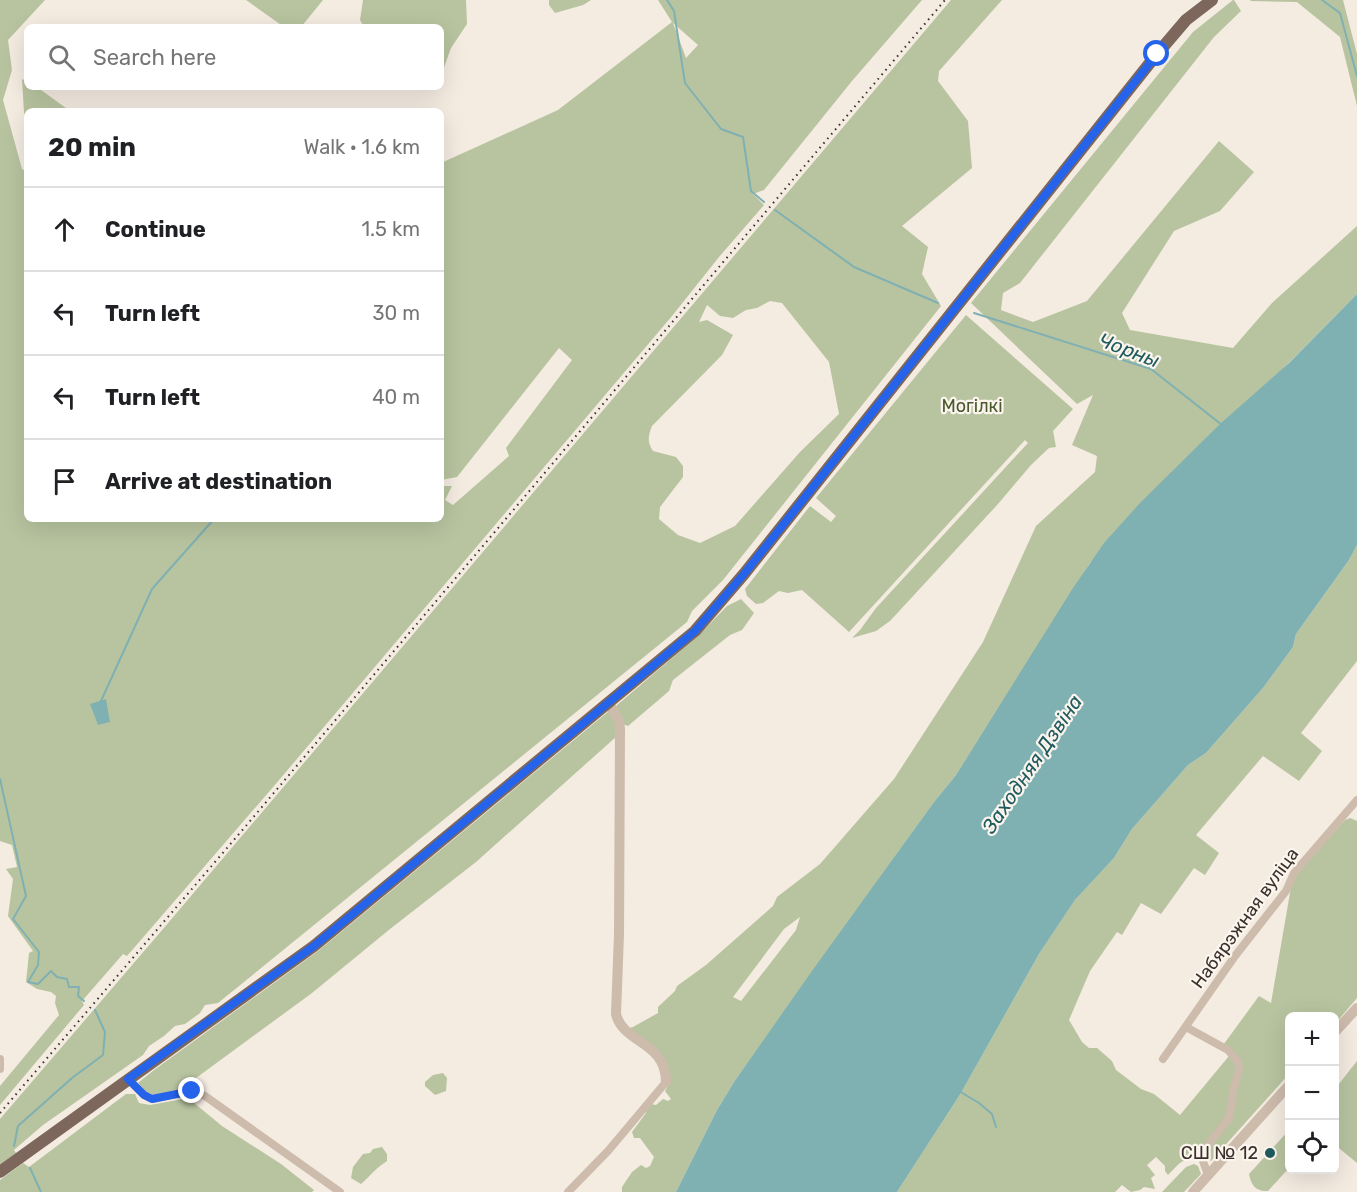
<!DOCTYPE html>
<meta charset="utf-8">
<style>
:root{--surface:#fff;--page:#f2f2f2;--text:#202124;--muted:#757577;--line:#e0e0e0}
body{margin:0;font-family:Rubik,sans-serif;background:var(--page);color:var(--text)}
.controls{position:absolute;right:18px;bottom:18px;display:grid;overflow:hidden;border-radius:9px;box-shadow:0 6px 24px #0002}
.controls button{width:54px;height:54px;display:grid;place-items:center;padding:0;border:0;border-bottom:2px solid var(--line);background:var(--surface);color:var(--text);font:30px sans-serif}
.stop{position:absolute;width:18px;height:18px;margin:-14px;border:4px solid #2563eb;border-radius:50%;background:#fff}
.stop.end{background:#2563eb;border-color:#fff;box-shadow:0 2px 6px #0008}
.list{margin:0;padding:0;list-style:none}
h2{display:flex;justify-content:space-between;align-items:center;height:78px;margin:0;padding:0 24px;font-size:26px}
h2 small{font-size:20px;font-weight:400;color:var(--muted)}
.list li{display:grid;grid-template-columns:39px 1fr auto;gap:18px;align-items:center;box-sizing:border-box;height:84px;padding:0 24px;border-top:2px solid var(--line)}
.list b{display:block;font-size:22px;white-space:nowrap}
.list em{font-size:20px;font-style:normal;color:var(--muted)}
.icon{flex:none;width:33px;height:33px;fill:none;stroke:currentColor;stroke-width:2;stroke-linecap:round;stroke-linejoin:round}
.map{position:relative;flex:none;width:1357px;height:1192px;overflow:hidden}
.search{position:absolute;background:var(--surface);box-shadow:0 6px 24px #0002;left:24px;top:24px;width:420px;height:66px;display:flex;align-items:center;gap:15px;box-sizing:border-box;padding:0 21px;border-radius:9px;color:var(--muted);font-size:22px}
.panel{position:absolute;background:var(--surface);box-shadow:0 6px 24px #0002;left:24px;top:108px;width:420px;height:414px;border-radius:9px}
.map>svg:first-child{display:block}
</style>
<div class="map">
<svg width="1357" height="1192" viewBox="0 0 1357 1192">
<rect width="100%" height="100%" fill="#f4ebe1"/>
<g fill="#b8c4a0" fill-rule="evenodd">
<path d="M 0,0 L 45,0 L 8,40 L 12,70 L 3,100 L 22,169 L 27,172 L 27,519 L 441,519 L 441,486 L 452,486 L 445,500 L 453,505 L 509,456 L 506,448 L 572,360 L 559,348 L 457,477 L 441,480 L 441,163 L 558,110 L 672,22 L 658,0 L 922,0 L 852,81 L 764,190 L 753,194 L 764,205 L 719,257 L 672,316 L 274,786 L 127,956 L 123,954 L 82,1001 L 84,1005 L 0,1105 L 0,1086 L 59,1015 L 55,1003 L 56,996 L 51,992 L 37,989 L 26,982 L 29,953 L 33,951 L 8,916 L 13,879 L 6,869 L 17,867 L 12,845 L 0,841 ZM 673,23 L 698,45 L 686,58 Z"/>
<polygon points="246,0 323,0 301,27 284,27"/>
<polygon points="363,0 466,0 467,24 451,48 442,73 441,74 441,27 364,27 360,20"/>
<polygon points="549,0 591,0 583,5 555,13 549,5"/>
<path d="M 951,0 L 1002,0 L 939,71 L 938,81 L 968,121 L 972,168 L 902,226 L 928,247 L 922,274 L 941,306 L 723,580 L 692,611 L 687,622 L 218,1003 L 205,1005 L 200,1013 L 185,1024 L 175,1026 L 164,1036 L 149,1046 L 143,1055 L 43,1125 L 14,1150 L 16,1153 L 0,1165 L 0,1119 L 163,929 ZM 770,301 L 782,303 L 829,362 L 839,414 L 800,452 L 735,526 L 700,543 L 678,535 L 659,519 L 660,507 L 683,477 L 683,466 L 676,457 L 653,451 C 647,442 648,436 652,426 L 722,355 L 733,335 L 707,320 L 699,322 L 707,305 L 720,316 L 733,318 L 746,310 L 757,308 Z"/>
<path d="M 1233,0 L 1234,0 L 1241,11 L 1214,37 L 1020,283 L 1003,293 L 1001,310 L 1033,322 L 1087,301 L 1219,141 L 1254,172 L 1220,211 L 1174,231 L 1122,313 L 1130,330 L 1233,348 L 1272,303 L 1357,226 L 1357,294 L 1090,563 L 956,775 L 934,802 L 734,1082 L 717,1110 L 676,1192 L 622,1192 L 622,1187 L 632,1172 L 641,1165 L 646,1168 L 650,1166 L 654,1157 L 640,1138 L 634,1138 L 632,1132 L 646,1113 L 646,1109 L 651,1104 L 656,1105 L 663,1099 L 668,1101 L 671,1099 L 665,1091 L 669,1084 L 663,1060 L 626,1029 L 633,1027 L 658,1013 L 658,1007 L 675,991 L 677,986 L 706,965 L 773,906 L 777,897 L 820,864 L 894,779 L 983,642 L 1036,526 L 1095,472 L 1097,456 L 1072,445 L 1093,395 L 1077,404 L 971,303 L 1193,32 ZM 800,917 L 796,930 L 741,1001 L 733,997 L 784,929 Z"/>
<polygon points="1250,0 1343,0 1357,54 1357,106 1340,37 1297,2 1251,1"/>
<polygon points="22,79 27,81 27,87 37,87 70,111 27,111 27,163"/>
<polygon points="966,315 1073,409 1053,431 1056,447 1049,448 1031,465 998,504 890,621 876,631 852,638 860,630 876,608 1028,443 1025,440 849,632 802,590 788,593 779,591 763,603 756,604 747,596 745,589 810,506 831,522 836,516 816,498"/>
<path d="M 1357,545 L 1357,661 L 1301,733 L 1322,751 L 1299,781 L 1263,756 L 1196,835 L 1219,853 L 1205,875 L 1194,868 L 1161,914 L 1141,903 L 1122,935 L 1117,932 L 1090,971 L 1069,1020 L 1082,1042 L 1089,1048 L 1097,1048 L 1112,1061 L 1116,1070 L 1141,1089 L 1154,1094 L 1180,1115 L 1229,1056 L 1221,1048 L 1259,996 L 1271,1003 L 1291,887 L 1299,871 L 1345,820 L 1350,818 L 1357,821 L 1357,998 L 1335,1024 L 1334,1016 L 1290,1016 L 1289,1074 L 1211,1161 L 1201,1153 L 1200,1158 C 1183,1156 1179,1164 1168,1175 L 1165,1171 L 1165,1166 L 1156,1157 L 1147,1165 L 1155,1175 L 1151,1178 L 1155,1189 L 1144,1187 L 1140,1190 L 1131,1192 L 1122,1185 L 1115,1192 L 897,1192 L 961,1093 L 1039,954 L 1075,900 L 1114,858 L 1132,829 L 1188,765 L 1206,753 L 1263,688 L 1293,647 L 1296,634 L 1349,560 Z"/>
<polygon points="741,599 754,613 742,630 730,635 673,680 669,691 628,726 623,724 616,706 699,635 727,606"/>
<polygon points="609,711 616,721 617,736 476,862 390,929 312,993 196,1078 196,1086 154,1095 146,1092 138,1083 154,1070 318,951"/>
<polygon points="1357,1061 1357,1163 1334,1144 1335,1089"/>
<polygon points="443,1073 447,1078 446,1091 435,1095 425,1086 425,1082 433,1075"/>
<polygon points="126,1094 135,1094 139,1103 150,1105 188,1098 222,1126 281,1164 314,1190 312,1192 0,1192 0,1180 23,1163 29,1167"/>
<path d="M 1289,1130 L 1289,1168 L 1268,1191 C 1256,1192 1251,1185 1249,1174 Z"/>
<path d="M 382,1147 L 387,1154 L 387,1161 C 377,1167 370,1176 361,1184 L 351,1178 L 353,1167 L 363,1154 L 370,1153 L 373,1149 Z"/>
<polygon points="1194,1164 1198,1166 1201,1174 1184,1192 1162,1192 1186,1167"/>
</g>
<g fill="#7fb0b2">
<polygon points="1357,294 1357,545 1349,560 1296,634 1293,647 1263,688 1206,753 1188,765 1132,829 1114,858 1075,900 1039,954 961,1093 897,1192 676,1192 717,1110 734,1082 812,971 934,802 956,775 1073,588 1104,543 1141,502 1220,424 1289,363"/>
<polygon points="106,699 110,722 98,725 90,704"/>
</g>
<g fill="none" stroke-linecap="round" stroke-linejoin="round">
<g stroke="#7fb0b2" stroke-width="2">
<polyline points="667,0 674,11 685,83 721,129 743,137 751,191 764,202"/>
<polyline points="1322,0 1340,13 1357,76"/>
<polyline points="775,210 854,267 938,303"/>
<polyline points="974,313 1151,369 1222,425"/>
<polyline points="101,701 152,589 214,519"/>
<polyline points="0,779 26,896 13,919 39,952 38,965 28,982 38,984 51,971 57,977 67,979 69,987 79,987 78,996 84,1001"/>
<polyline points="959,1091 979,1103 992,1114 996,1127"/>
<polyline points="14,1146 18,1126 72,1078 103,1055 105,1032 95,1010"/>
<polyline points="30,1168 41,1192"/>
</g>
<g stroke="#cdbbac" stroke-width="8">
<polyline points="1186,1027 1228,1050 1238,1062 1239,1069 1234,1088 1229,1118 1205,1149 1203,1161 1208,1175"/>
<polyline points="0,1059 0,1069"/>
<polyline points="1163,1059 1235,956 1286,891 1294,873 1357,800"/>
<polyline points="128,1079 144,1095 152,1099 191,1091 205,1096 340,1192"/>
<polyline points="568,1192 608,1151 666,1082"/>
</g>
<g stroke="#cdbbac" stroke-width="10">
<path d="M 608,702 L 619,721 L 620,729 L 619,934 L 616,1014 C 623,1044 666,1041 666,1082"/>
<polyline points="1334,1033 1357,1008"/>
<polyline points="1193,1192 1290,1084"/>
</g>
<polyline stroke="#7d675c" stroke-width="12" points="0,1172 314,946 695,631 744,574 1157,54 1186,20 1212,0"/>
<polyline stroke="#3b302b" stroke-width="2" stroke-dasharray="1.5 4.5" stroke-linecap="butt" points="0,1113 245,827 945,0"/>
</g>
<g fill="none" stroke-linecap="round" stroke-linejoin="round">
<polyline stroke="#2563eb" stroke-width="8" points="192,1091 152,1099 144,1095 128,1079 314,946 695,631 744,574 1157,54"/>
</g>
<circle fill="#1f5a5e" stroke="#fbf5ee" stroke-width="2" cx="1270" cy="1153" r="6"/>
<g text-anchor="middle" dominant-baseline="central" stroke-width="4.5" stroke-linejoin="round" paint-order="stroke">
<g font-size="18" fill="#4a5a2e" stroke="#fbf5ee">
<text x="972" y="406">Могілкі</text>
</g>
<g font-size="18" fill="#3b302b" stroke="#fbf5ee">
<text transform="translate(1245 918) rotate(-54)">Набярэжная вуліца</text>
</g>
<g font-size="18" fill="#3b302b" stroke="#fbf5ee" text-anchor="end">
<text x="1258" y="1153">СШ № 12</text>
</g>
<g font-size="20" font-style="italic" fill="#1f5a5e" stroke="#fbf5ee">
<text transform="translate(1129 350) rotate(21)">Чорны</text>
<text transform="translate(1032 764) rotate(-56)">Заходняя Дзвіна</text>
</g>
</g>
</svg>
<div class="controls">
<button>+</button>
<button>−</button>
<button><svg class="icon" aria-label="locate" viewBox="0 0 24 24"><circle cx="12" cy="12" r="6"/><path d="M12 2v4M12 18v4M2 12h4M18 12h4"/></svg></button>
</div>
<div class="stop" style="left:1157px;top:54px"></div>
<div class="stop end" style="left:192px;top:1091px"></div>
<div class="search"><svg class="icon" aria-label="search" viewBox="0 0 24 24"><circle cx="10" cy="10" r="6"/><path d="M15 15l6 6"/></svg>Search here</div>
<section class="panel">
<h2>20 min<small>Walk · 1.6 km</small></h2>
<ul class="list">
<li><svg class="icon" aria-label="ahead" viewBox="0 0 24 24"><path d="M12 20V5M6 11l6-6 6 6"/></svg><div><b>Continue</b></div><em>1.5 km</em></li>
<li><svg class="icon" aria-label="left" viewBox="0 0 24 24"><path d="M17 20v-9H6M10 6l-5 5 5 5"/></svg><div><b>Turn left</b></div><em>30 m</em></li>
<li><svg class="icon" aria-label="left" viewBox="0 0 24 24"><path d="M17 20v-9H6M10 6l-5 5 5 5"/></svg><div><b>Turn left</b></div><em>40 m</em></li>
<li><svg class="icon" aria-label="arrive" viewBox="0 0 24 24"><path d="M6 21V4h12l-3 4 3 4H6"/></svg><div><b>Arrive at destination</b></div></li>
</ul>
</section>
</div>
